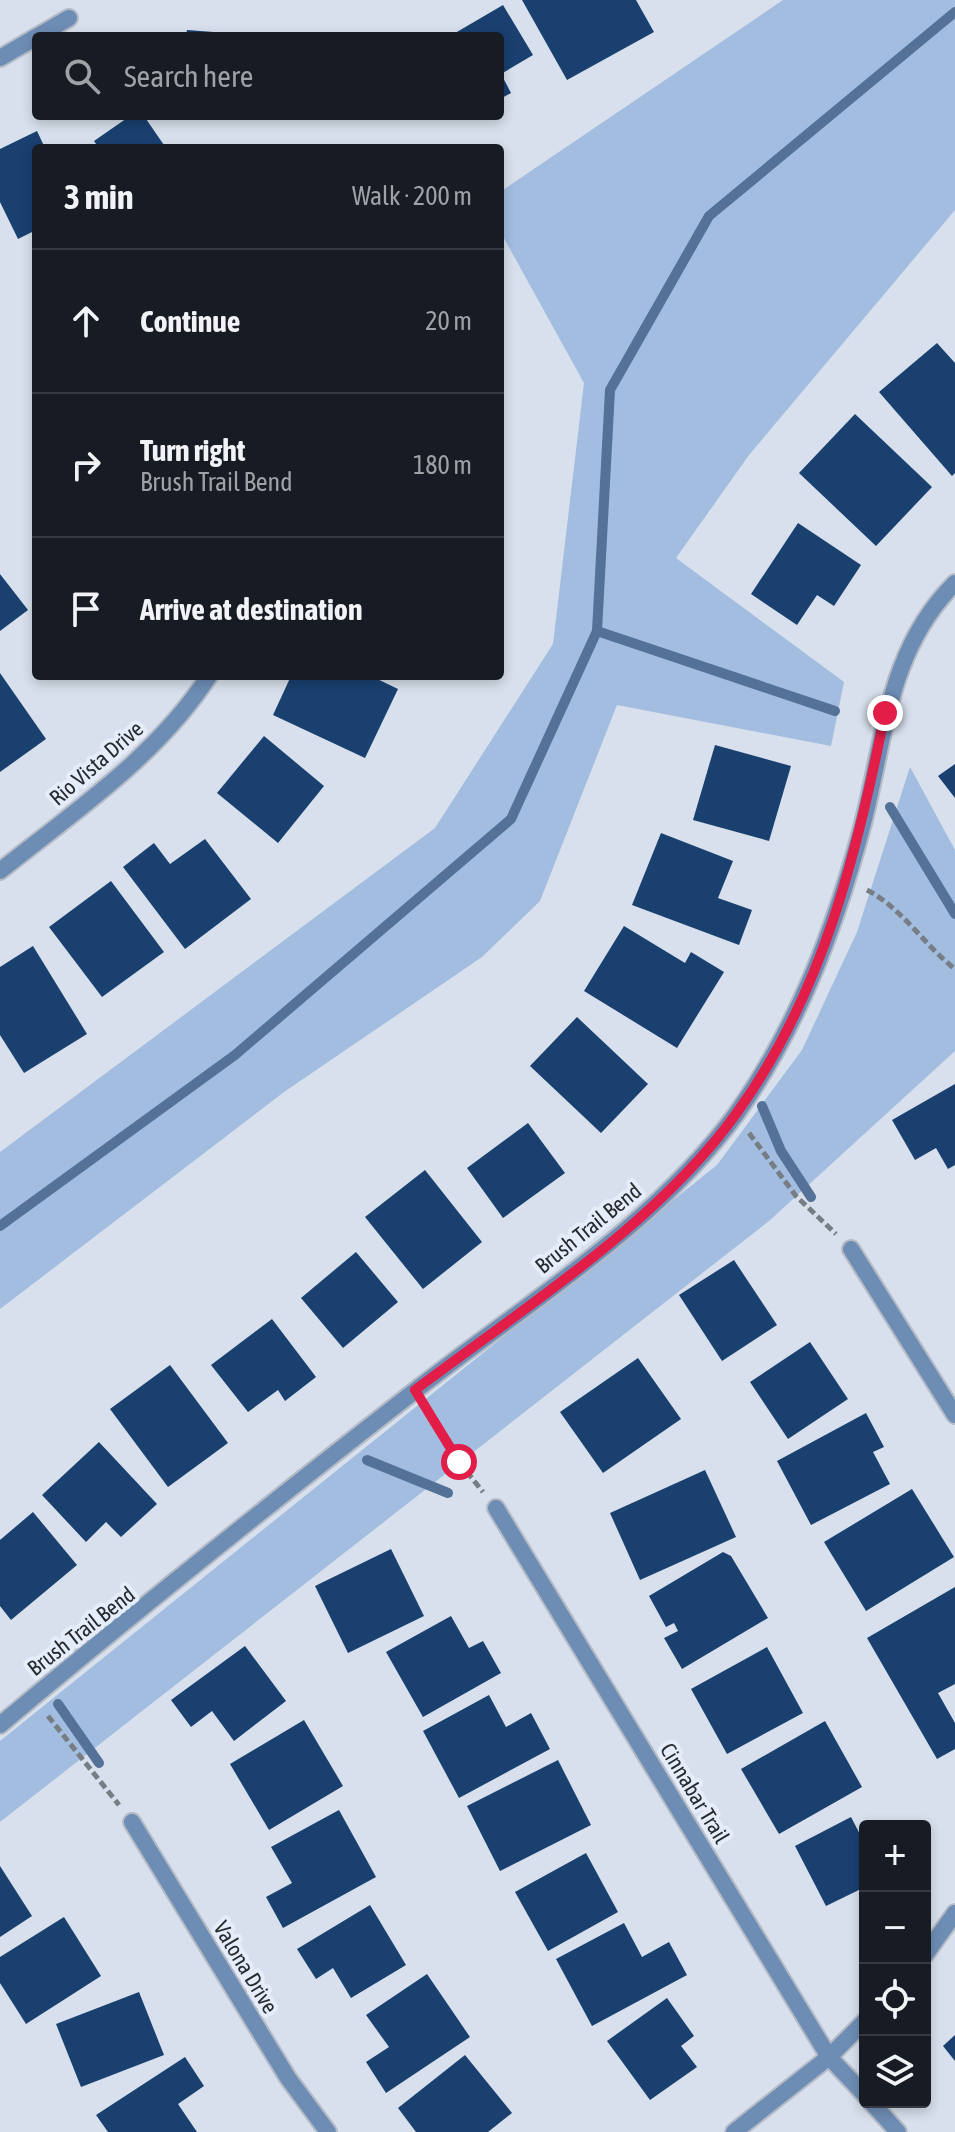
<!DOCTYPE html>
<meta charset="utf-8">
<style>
:root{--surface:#171b24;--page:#20242c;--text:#f1f3f6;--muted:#9ea1a6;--line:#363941}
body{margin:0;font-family:"Asap Condensed",sans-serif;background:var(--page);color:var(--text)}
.controls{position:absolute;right:24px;bottom:24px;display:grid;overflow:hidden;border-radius:8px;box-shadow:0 4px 12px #0003}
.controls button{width:72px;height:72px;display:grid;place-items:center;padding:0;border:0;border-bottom:2px solid var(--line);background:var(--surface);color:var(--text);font:40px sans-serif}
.stop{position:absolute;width:24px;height:24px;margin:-18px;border:6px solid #e11d48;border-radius:50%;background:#fff}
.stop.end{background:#e11d48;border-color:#fff;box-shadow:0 2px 8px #0008}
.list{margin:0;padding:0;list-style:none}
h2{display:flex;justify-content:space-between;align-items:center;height:104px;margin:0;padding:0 32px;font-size:34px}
h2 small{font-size:26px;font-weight:400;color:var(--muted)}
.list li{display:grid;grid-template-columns:52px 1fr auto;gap:24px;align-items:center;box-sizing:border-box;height:144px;padding:0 32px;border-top:2px solid var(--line)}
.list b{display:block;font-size:30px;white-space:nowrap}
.list p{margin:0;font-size:26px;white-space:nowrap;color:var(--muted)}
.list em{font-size:26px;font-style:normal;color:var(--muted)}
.icon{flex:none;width:44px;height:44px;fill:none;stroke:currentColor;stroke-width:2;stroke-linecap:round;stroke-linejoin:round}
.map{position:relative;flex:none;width:955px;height:2132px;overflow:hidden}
.search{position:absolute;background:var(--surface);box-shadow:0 4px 12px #0003;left:32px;top:32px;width:472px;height:88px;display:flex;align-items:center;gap:20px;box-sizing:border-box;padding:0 28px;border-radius:8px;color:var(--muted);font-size:30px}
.panel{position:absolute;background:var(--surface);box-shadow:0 4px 12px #0003;left:32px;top:144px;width:472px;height:536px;border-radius:8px}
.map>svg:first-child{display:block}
</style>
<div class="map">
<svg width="955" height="2132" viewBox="0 0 955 2132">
<rect width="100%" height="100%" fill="#d7e0ec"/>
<g fill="#a2bde0">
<polygon points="783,0 955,0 955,210 749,455 676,558 844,682 831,746 617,705 540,901 482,957 284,1092 0,1309 0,1152 435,828 553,644 584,383 500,231 500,192"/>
<polygon points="910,767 955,850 955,1051 769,1221 0,1822 0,1741 717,1165 802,1050 857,932"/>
</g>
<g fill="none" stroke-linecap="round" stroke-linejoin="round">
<g stroke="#547197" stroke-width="10">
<polyline points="597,631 835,711"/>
<polyline points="890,807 955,914"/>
<polyline points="762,1106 781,1151 811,1197"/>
<polyline points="0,1226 235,1055 511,819 597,631 610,390 709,216 955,12"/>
<polyline points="367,1460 448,1493"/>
<polyline points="58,1704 99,1763"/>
</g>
</g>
<g fill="#19406f">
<polygon points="522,0 636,0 654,32 567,80"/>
<polygon points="503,5 533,55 501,74 511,93 500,99 500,36 450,36"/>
<polygon points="187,30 240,34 240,36 186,36"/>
<polygon points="130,116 144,116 166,148 99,148 94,141"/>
<polygon points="37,131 45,148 36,148 36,230 18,239 0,202 0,149"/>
<polygon points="937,343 955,363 955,473 952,476 879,392"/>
<polygon points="855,414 932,487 876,546 799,473"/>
<polygon points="798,523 861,565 834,606 817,595 797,625 751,594"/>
<polygon points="0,574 28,610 0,631"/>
<polygon points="0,673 46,739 0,772"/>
<polygon points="291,676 371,676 398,689 365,758 273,715"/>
<polygon points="264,736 324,786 278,843 217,793"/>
<polygon points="715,745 791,766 769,841 693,820"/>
<polygon points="955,764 955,798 938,776"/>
<polygon points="661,833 733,861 718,898 752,910 739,945 632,905"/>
<polygon points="205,839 251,899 185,949 123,867 154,843 170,864"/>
<polygon points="111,881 164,952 102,997 49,927"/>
<polygon points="624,926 685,963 691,952 724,972 677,1048 584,991"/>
<polygon points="33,946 87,1034 24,1073 0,1035 0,967"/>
<polygon points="577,1017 648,1084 601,1133 530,1066"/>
<polygon points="955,1084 955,1165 948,1169 936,1148 915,1160 892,1120"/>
<polygon points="528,1123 565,1173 503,1218 467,1168"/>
<polygon points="425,1170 482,1242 423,1289 365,1217"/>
<polygon points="356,1252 398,1302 343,1348 301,1298"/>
<polygon points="734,1260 777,1325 722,1361 679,1295"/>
<polygon points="272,1319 316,1377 285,1401 278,1390 248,1412 211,1365"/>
<polygon points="810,1342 848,1399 788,1439 750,1382"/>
<polygon points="638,1358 681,1419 603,1473 560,1412"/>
<polygon points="170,1365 228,1443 168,1487 110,1409"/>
<polygon points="866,1413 884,1447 873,1452 890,1484 811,1525 777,1461"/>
<polygon points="99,1442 157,1504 121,1537 106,1522 86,1542 42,1495"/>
<polygon points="705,1470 736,1537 640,1580 610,1513"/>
<polygon points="912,1489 954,1557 866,1611 824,1542"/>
<polygon points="33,1512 77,1565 11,1620 0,1606 0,1540"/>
<polygon points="391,1549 424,1616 348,1653 315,1586"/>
<polygon points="723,1552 731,1556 768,1618 682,1669 664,1638 678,1631 674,1623 666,1627 649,1596"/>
<polygon points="955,1587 955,1684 938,1693 955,1723 955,1749 937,1759 867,1638"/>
<polygon points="451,1616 469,1648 483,1641 501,1673 423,1717 386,1652"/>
<polygon points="245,1646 286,1701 234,1741 212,1711 191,1727 171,1700"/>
<polygon points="767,1647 803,1713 727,1754 691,1689"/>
<polygon points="489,1695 506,1727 531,1713 550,1749 459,1798 423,1731"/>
<polygon points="304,1720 343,1786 269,1830 230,1764"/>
<polygon points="825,1721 862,1787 779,1834 741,1769"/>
<polygon points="558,1760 591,1825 500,1871 467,1806"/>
<polygon points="339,1810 376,1877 283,1928 266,1897 292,1883 271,1847"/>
<polygon points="851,1817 865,1844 865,1887 826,1906 795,1846"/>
<polygon points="586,1853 618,1912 548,1951 515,1892"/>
<polygon points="0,1866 32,1916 0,1937"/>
<polygon points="370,1905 406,1965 351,1998 333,1968 316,1979 297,1949"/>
<polygon points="64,1917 101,1976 26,2024 0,1983 0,1957"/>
<polygon points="624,1923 642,1957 669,1942 687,1975 592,2026 556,1959"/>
<polygon points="427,1974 470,2037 386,2093 366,2062 389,2047 366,2015"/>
<polygon points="139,1992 164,2055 81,2087 56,2024"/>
<polygon points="667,1998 694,2036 681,2046 697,2067 650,2100 607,2041"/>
<polygon points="955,2035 955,2061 943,2046"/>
<polygon points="465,2055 512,2113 488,2132 416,2132 398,2108"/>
<polygon points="185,2057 204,2086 178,2104 197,2132 108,2132 96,2115"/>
</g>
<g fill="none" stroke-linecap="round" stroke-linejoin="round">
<g stroke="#b4bbc6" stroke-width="20">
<g id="minor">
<polyline points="38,36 69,18"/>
<polyline points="0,58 36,37"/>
<path d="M 0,871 C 75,811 156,757 209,676"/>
<polyline points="851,1249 955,1415"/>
<polyline points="496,1508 829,2057 865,2095"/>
<path d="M 0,1725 C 136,1611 276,1499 416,1390 C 525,1304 654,1227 737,1113 C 797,1028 834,931 861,831 C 885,743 886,651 955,583"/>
<polyline points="132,1822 288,2078 328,2132"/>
<polyline points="871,2102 898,2132"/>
</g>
</g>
<g stroke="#b4bbc6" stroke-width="20">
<g id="tertiary">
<polyline points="925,1955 955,1913"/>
<polyline points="734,2132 829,2057 865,2021"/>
</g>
</g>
<g stroke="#777d85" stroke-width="5" stroke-dasharray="8 4" stroke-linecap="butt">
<path d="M 867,890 C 902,908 925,946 955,969"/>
<polyline points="749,1133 796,1196 836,1234"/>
<polyline points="428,1411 459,1462 483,1492"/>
<polyline points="48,1716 119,1805"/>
</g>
<use href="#minor" stroke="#6e8db4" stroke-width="16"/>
<use href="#tertiary" stroke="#6e8db4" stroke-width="16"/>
</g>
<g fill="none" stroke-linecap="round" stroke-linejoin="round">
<path stroke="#e11d48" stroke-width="10" d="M 459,1462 L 415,1390 C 523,1308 656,1225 736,1114 C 823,994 857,854 885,713"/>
</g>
<g text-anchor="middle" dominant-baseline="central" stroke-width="8" stroke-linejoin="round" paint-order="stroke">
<g font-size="22" fill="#26292d" stroke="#e4edf9">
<text transform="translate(96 763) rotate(-41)">Rio Vista Drive</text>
<text transform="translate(588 1228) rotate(-39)">Brush Trail Bend</text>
<text transform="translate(81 1631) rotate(-38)">Brush Trail Bend</text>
<text transform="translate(695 1793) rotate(59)">Cinnabar Trail</text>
<text transform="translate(246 1967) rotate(59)">Valona Drive</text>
</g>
</g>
</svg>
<div class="controls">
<button>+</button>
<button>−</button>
<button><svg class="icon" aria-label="locate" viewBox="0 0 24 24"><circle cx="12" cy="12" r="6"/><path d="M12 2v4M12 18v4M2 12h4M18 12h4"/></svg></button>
<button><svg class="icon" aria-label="layers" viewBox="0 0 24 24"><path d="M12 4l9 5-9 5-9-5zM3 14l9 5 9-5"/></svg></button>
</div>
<div class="stop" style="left:459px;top:1462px"></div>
<div class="stop end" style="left:885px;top:713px"></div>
<div class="search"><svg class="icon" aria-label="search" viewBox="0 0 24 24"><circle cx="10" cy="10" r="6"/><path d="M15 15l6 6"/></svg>Search here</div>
<section class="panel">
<h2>3 min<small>Walk · 200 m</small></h2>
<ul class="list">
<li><svg class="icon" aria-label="ahead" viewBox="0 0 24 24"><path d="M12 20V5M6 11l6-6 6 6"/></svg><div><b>Continue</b></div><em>20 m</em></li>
<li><svg class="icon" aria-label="right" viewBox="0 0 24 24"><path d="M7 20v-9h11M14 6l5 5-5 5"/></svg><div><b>Turn right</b><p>Brush Trail Bend</p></div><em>180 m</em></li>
<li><svg class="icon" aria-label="arrive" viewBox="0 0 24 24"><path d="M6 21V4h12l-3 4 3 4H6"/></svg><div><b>Arrive at destination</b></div></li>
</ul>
</section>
</div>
